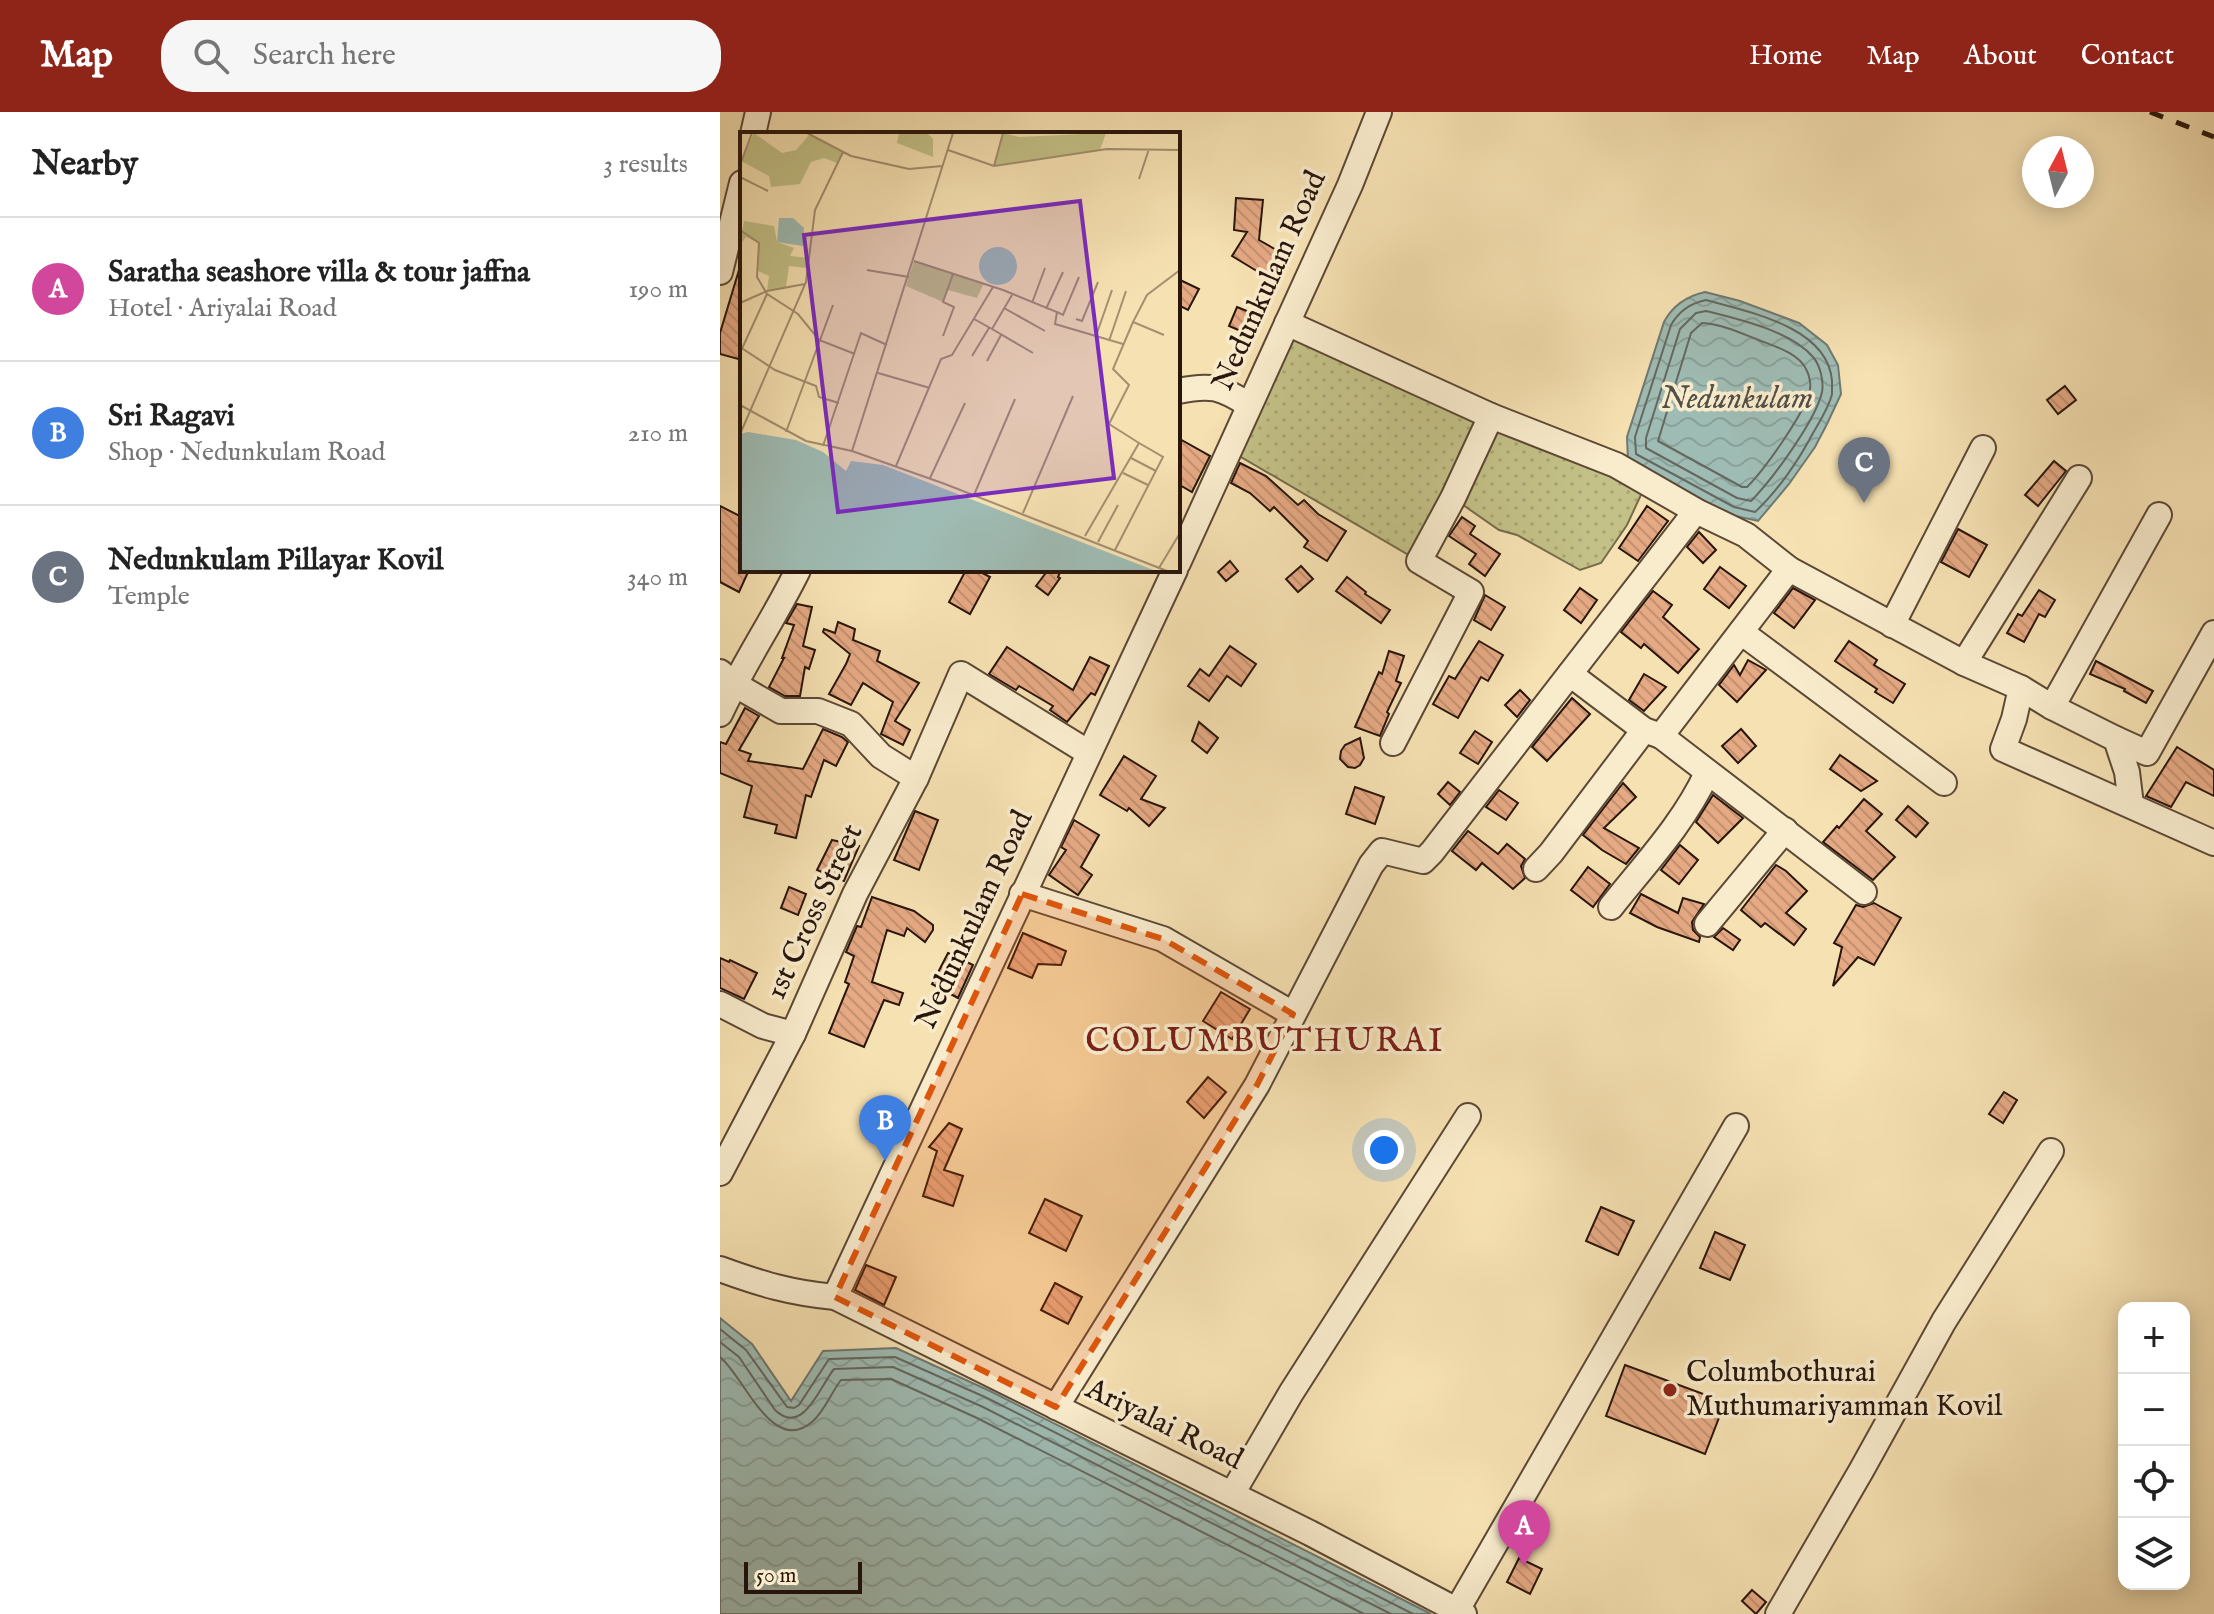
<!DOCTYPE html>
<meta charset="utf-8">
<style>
:root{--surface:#fff;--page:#f6f6f6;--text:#222;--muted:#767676;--line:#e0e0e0;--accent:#8f2418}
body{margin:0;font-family:"IM FELL English",serif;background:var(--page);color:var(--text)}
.controls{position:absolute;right:24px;bottom:24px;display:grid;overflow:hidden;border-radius:16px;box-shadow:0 4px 20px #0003}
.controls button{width:72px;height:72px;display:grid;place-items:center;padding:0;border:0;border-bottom:2px solid var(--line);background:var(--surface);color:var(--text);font:40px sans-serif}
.compass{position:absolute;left:1302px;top:24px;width:72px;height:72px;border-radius:50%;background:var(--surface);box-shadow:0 4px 20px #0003;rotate:7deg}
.scale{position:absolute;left:24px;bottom:20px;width:118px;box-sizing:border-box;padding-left:8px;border:4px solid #28150c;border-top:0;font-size:22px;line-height:28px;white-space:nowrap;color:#28150c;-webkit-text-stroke:6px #f9eccd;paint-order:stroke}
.you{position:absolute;left:664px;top:1038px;width:28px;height:28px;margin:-20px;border:6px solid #fff;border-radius:50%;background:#1a73e8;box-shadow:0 0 0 12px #1a73e833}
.badge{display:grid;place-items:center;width:52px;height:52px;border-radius:50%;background:var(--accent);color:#fff;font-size:26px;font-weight:700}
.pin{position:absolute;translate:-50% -66px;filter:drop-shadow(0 2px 4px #0008)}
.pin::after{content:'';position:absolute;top:42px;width:28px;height:24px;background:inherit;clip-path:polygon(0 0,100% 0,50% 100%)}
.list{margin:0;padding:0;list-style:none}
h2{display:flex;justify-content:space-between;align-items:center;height:104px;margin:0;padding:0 32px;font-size:34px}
h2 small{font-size:26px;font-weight:400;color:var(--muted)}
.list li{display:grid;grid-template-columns:52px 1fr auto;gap:24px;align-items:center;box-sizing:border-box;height:144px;padding:0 32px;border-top:2px solid var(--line)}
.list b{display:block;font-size:30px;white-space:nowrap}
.list p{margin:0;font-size:26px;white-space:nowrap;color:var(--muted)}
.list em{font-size:26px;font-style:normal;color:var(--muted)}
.icon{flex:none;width:44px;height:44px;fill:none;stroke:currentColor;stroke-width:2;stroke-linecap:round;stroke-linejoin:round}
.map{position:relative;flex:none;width:1494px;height:1502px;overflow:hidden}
header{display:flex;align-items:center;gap:48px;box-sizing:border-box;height:112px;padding:0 40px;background:var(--accent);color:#fff}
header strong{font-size:38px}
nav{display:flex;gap:44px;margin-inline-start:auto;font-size:28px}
.search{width:560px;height:72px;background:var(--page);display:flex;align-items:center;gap:20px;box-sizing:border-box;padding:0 28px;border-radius:32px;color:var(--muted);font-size:30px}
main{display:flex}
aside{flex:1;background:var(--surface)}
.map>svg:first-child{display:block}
</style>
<header>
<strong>Map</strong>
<div class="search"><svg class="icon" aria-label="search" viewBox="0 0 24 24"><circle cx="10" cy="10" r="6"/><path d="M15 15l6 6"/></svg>Search here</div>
<nav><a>Home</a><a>Map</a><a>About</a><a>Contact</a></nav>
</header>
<main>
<aside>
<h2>Nearby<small>3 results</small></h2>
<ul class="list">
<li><span class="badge" style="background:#d1479c">A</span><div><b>Saratha seashore villa &amp; tour jaffna</b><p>Hotel · Ariyalai Road</p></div><em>190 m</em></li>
<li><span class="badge" style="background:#3f7fe0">B</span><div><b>Sri Ragavi</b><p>Shop · Nedunkulam Road</p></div><em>210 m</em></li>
<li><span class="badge" style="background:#6b7280">C</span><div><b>Nedunkulam Pillayar Kovil</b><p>Temple</p></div><em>340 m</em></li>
</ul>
</aside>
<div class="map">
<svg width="1494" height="1502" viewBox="0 0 1494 1502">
<defs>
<pattern id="grass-dots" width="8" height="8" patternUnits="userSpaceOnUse" patternTransform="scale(2)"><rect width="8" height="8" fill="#c3c187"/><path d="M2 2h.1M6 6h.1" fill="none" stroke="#a8a573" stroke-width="1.8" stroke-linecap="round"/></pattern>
<pattern id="water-waves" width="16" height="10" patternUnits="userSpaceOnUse" patternTransform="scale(2)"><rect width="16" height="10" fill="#9fbcb4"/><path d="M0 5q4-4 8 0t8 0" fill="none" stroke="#89a19a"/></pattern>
<pattern id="building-back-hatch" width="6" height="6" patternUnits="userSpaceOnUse" patternTransform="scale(2)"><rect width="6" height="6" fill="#e5a983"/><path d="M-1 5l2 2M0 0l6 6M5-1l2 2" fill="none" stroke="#c49170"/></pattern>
</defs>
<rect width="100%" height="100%" fill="#f6e1b2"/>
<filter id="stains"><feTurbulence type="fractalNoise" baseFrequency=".0025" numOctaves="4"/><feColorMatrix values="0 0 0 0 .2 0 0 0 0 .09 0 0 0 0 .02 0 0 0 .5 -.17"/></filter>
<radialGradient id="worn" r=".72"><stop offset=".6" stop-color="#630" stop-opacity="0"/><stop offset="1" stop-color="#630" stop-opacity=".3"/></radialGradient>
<polygon fill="url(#grass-dots)" stroke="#766b4a" stroke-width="2" points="567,211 926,372 907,413 881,451 860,458 797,423 779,418 733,386 699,449 509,338"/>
<g fill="url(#water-waves)" stroke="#6f7971" stroke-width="2">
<path d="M 985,180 L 1020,189 L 1079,211 L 1107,233 L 1118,253 L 1121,282 L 1107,312 L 1095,335 L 1069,372 L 1038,409 L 1011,403 L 908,349 L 907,325 L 944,210 C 953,193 967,184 985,180 Z"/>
<polygon points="0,1206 32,1232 71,1289 103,1239 176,1236 270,1279 711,1502 0,1502"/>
</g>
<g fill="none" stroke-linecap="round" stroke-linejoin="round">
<g stroke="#646860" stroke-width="2">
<path d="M 986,188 C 1029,200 1108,215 1112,269 C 1112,271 1112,280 1112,282 C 1109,295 1100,309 1093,321 C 1079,348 1057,380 1035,400 L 1014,395 L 916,342 L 915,325 L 951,213 C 959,199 971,191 986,188 Z"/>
<path d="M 986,199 C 1018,207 1071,219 1093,245 C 1100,253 1104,269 1102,280 C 1096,308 1052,368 1031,389 L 1017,386 L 926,336 L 926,326 L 960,217 L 976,201 Z"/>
<path d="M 982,211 C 1002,212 1023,222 1041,229 C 1057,235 1080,242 1087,259 C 1089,263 1091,271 1090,277 C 1086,300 1044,358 1027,375 L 1022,375 L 938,329 L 971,221 Z"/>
<polyline points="0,1217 26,1238 67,1295 74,1296 79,1293 109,1247 175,1245 267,1286 693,1502"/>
<path d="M 0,1230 L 19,1245 L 55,1298 C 83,1325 100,1274 114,1257 L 173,1255 L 263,1295 L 671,1502"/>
<path d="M 0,1245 C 24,1264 52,1344 92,1310 C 104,1300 111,1281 121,1268 L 171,1267 L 257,1306 L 644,1502"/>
</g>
</g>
<g fill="url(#building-back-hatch)" stroke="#28150c" stroke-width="2">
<polygon points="516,86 543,88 539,128 560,140 545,164 512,144 527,120 514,118"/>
<polygon points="19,158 22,158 22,248 0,242 0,221"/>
<polygon points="458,167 479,177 468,198 458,193"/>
<polygon points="517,195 539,204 530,223 509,214"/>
<polygon points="1345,274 1356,288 1338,302 1327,288"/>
<polygon points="458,326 490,344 472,380 458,372"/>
<polygon points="1334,349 1346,359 1318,394 1305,383"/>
<polygon points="520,351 546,364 578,393 584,388 598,402 626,419 607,449 584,435 588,429 554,395 550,399 530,381 511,371"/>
<polygon points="0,394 22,405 22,458 29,458 19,480 0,470"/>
<polygon points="927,394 948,409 918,449 899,436"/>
<polygon points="742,405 755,414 750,422 780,442 765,464 749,452 756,442 729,424"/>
<polygon points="1238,417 1267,433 1249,465 1221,450"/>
<polygon points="979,420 996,438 983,451 967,435"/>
<polygon points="510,449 518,459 506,469 498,460"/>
<polygon points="581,454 593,467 578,480 566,467"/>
<polygon points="1000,455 1026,474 1009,496 984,477"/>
<polygon points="246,458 257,458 270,465 250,502 229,490"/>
<polygon points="328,458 341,458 338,465 340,466 328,483 316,474"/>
<polygon points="627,465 646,480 645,482 670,498 661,511 616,479"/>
<polygon points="860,476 877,488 861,511 844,498"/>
<polygon points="1073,476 1095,488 1074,516 1054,501"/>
<polygon points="1319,478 1335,488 1325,505 1319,502 1304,530 1287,521 1298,502 1302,504"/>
<polygon points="933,479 952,493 943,505 979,537 958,561 924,532 921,536 901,520"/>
<polygon points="765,483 785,495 771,518 754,508"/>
<polygon points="77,492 92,495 83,534 95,538 89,557 85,555 80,584 65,584 49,575 64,546 62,546 74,513 66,511"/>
<polygon points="118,510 135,517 133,528 160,539 157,549 199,571 175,609 190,618 183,633 161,622 173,590 143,571 131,593 109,582 126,552 130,542 103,520 104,517 115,521"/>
<polygon points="759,529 783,543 768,569 761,565 738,606 713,592 729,564 735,567"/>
<polygon points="1129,529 1157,548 1154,553 1185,572 1173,591 1155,580 1157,577 1115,549"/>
<polygon points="510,534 536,552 521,574 507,564 489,589 468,574 480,557 489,564"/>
<polygon points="287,535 353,578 370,545 389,554 375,583 371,581 347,610 330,598 333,594 299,574 296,578 269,562"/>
<polygon points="669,539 684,544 676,569 681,571 667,600 669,602 660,624 635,615 659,560 662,562"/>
<polygon points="1028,548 1046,558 1017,590 999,573 1014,553 1020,563"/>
<polygon points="1376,549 1433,579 1426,591 1404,579 1405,577 1370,562"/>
<polygon points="924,562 946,575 924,599 909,588"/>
<polygon points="800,578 810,588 797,605 785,593"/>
<polygon points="852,586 870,602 827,649 812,635"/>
<polygon points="25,596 39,604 19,638 31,642 28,649 83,657 103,617 122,625 128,630 116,654 104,648 91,685 86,683 76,726 55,721 57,713 24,705 32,674 0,661 0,630 6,632"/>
<polygon points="479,610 498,626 487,641 472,629"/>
<polygon points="1021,617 1036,634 1018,651 1002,634"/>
<polygon points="755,619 772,630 758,652 740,641"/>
<polygon points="640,626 644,646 640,653 635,656 628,655 620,647 621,639 625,633"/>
<polygon points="1457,635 1494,658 1494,684 1466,670 1451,695 1426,684"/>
<polygon points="1120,643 1157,669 1141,679 1110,657"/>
<polygon points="404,644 436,664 421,687 445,696 429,714 409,696 407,699 380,683"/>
<polygon points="728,670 740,680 730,693 718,682"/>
<polygon points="903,671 916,685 884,716 919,736 906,752 882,738 863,723"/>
<polygon points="635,675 664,685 655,712 626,702"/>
<polygon points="779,678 798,691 786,708 766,695"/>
<polygon points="993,683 1023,706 998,731 976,710"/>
<polygon points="1144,687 1162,702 1146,719 1175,745 1153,768 1103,730 1117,714 1119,716"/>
<polygon points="1188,694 1208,711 1196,725 1176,708"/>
<polygon points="195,699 218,708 199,758 174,748"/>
<polygon points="354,708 379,723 361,755 372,763 358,783 329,763 346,738 341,735"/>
<polygon points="748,719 778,742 787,732 805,747 801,754 805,766 793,777 762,751 756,758 732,739"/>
<polygon points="112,728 139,734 124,769 97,758"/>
<polygon points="960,733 978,748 959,772 941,758"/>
<polygon points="1056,753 1066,759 1087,779 1066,801 1086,817 1074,833 1045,811 1041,815 1021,798"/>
<polygon points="868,755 890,772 873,795 851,778"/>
<polygon points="69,775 86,782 78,803 61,796"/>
<polygon points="921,782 958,801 963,786 984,792 972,810 973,818 980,825 979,830 937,815 910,801"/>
<polygon points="152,785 194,799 213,813 213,818 205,830 187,816 184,824 167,818 152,870 183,881 179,893 164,888 144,935 109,921 129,872 125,870 134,844 126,840 137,814 141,815"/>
<polygon points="1154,791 1181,806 1154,853 1138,845 1113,874 1122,835 1114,831 1136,793 1143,795"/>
<polygon points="1003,816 1020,828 1013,838 994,825"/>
<polygon points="303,821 346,839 341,853 318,852 312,866 288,856"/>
<polygon points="228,841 253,853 238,886 212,872"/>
<polygon points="0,846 9,850 10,848 37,861 24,887 0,876"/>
<polygon points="501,880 530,897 512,927 483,909"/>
<polygon points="488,965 506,980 484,1006 467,990"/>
<polygon points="1284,980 1297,988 1283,1011 1269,1002"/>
<polygon points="229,1011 242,1017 224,1058 243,1064 233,1094 203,1084 217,1039 209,1035"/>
<polygon points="325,1087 362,1104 346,1139 309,1121"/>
<polygon points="881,1095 914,1109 898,1143 866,1129"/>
<polygon points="995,1120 1025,1133 1010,1168 980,1156"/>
<polygon points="146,1153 176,1165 164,1193 135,1178"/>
<polygon points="335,1171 362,1185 348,1212 321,1198"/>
<polygon points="905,1253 1005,1290 985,1342 886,1304"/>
<polygon points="799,1446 822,1457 810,1482 787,1470"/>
<polygon points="1032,1478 1046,1490 1036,1502 1022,1489"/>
</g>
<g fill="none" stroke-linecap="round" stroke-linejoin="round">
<g stroke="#5c4836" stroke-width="28">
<g id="minor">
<polyline points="33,22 38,0"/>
<polyline points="0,160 22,71"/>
<polyline points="567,211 771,304 896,353 976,399 1026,423 1069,457 1244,551 1301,576 1294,607 1283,637 1494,731"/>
<path d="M 458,279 C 491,272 501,275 529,293"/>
<polyline points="458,451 630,73 659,0"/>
<polyline points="1172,513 1263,336"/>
<polyline points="1021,520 1224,671"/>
<polyline points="1244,551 1359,366"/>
<polyline points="0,560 14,572 61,599 98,599 131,612 161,644 196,666"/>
<polyline points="850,562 924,618 941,624 1069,457"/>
<polyline points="1301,576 1332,595 1439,403"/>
<polyline points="1332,595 1396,627 1407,660 1411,693"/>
<path d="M 0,602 C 23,552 54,507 78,458"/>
<polyline points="941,624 1144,780"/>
<polyline points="1396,627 1427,641 1494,521"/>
<polyline points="673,631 751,480 699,449 733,386 771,304"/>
<polyline points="816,757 831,741 924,618"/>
<polyline points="302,782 443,827 573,902"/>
<path d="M 891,795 C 925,752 964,711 987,661"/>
<polyline points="987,812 1065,718"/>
<polyline points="0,892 43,914 73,922"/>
<polyline points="0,1061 73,922 135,782 196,666 241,562 369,641"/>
<path d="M 0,1157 C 41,1172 71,1181 115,1185 L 590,1421 L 744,1502"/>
<path d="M 115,1185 C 227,942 341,700 455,458"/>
<polyline points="336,1295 537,973 651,753 662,739 703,749 712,740 976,399"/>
<polyline points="512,1382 571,1281 748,1004"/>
<polyline points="737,1498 1016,1014"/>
<polyline points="1058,1502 1141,1359 1224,1209 1331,1039"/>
</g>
</g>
<use href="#minor" stroke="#f9eccd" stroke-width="24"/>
<polyline stroke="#28150c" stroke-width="5" stroke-dasharray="14 14" stroke-linecap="butt" points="1430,0 1494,25"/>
</g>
<path fill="#de560c" fill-opacity="0.2" stroke="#de560c" stroke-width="6" stroke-dasharray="16 10" stroke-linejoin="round" d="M 302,782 L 443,827 L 573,902 L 537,973 L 336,1295 L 115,1185 Z"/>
<circle fill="#8f2418" stroke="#f9eccd" stroke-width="3" cx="950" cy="1278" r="8"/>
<g text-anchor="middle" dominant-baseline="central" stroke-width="7" stroke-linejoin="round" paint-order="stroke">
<g font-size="30" fill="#28150c" stroke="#f9eccd">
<text transform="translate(550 169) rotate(-66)">Nedunkulam Road</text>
<text transform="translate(95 800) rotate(-65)">1st Cross Street</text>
<text transform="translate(255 808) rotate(-65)">Nedunkulam Road</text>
<text transform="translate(444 1313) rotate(26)">Ariyalai Road</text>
</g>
<g font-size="30" fill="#28150c" stroke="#f9eccd" text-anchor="start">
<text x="966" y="1261">Columbothurai<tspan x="966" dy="34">Muthumariyamman Kovil</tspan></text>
</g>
<g font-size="32" font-style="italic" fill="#524f47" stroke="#f9eccd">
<text x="1017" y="287">Nedunkulam</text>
</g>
<g font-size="34" letter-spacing="2" fill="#7a1f14" stroke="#f9eccd">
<text x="545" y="929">COLUMBUTHURAI</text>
</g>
</g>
<g transform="translate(20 20)">
<rect width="440" height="440" fill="#f6e1b2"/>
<path d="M 14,1 L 42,21 L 56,18 L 69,3 L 103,20 L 97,31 L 84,26 L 71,30 L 60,52 L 31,55 L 29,44 L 1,29 ZM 159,1 L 187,1 L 193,7 L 193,25 L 157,11 ZM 263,1 L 279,5 L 366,1 L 360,18 L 254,34 ZM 4,89 L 34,94 L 37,110 L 54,116 L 50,124 L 69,126 L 67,136 L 49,134 L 46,155 L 27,159 L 29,144 L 18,139 L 19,111 L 6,105 L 0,113 ZM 174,129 L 244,151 L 237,166 L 208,158 L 203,170 L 166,154 Z" fill="#c3c187"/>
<path d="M 39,86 L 53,86 L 64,96 L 63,114 L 37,110 ZM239 134a19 19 0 1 1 38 0a19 19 0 1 1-38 0ZM 8,300 L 56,308 L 83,320 L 106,339 L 111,329 L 143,333 L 416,439 L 0,439 L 0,302 Z" fill="#9fbcb4"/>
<path fill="none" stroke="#a48f70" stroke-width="2" d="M 67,1 L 111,24 L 169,37 L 202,34M 208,18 L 254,34 L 367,17 L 440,18M 0,33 L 12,1M 254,34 L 263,1M 0,45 L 28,59M 399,47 L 409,17M 0,98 L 19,111 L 17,145 L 27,162M 174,129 L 263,158 L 317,180 L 315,192 L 383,212M 127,138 L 169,145M 0,171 L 27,159 L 65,152M 292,171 L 305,136M 264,176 L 305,199M 306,177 L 323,140M 317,180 L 323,183 L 339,145M 234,187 L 252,197 L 272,163M 336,187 L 342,189 L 358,150M 252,197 L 293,221M 424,203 L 393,190 L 407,163 L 440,138M 203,204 L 214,175 L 203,170 L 213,142M 356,204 L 372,158M 369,209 L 386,159M 0,215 L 35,238 L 76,254 L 79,265 L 99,271M 0,221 L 27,162 L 58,182 L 79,208 L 115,222M 232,224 L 249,196M 247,229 L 261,203M 138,241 L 190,256M 0,273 L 66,309 L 112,319 L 205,352 L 427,439M 1,300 L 66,150 L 75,78 L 103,20M 46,300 L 93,173M 83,314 L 121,201 L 147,213M 112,319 L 213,1M 391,326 L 416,339M 156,334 L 201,227 L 212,223 L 253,155M 383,341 L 408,353M 190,346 L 225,271M 234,363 L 275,267M 283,381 L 333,264M 345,404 L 399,311 L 369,292 L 389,253 L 373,237 L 393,190M 358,410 L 378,373M 375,418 L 423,325 L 399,311M 419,436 L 440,401"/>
<path fill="#7b2cbf" fill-opacity="0.15" stroke="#7b2cbf" stroke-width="4" d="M 340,69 L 374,346 L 98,380 L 64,103 Z"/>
<rect width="440" height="440" fill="none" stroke="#28150c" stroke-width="4"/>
</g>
<rect width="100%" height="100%" filter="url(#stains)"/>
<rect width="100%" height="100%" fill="url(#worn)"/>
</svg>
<div class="controls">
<button>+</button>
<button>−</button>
<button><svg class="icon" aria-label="locate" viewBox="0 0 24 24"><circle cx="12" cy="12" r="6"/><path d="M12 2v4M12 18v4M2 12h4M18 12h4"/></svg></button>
<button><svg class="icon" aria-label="layers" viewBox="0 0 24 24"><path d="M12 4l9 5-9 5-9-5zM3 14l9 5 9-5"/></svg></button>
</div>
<svg class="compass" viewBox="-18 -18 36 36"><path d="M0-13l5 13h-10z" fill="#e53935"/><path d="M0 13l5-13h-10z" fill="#767676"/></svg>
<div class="scale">50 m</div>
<div class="you"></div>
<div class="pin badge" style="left:804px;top:1454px;background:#d1479c">A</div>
<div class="pin badge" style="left:165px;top:1049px;background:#3f7fe0">B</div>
<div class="pin badge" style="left:1144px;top:391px;background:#6b7280">C</div>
</div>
</main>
